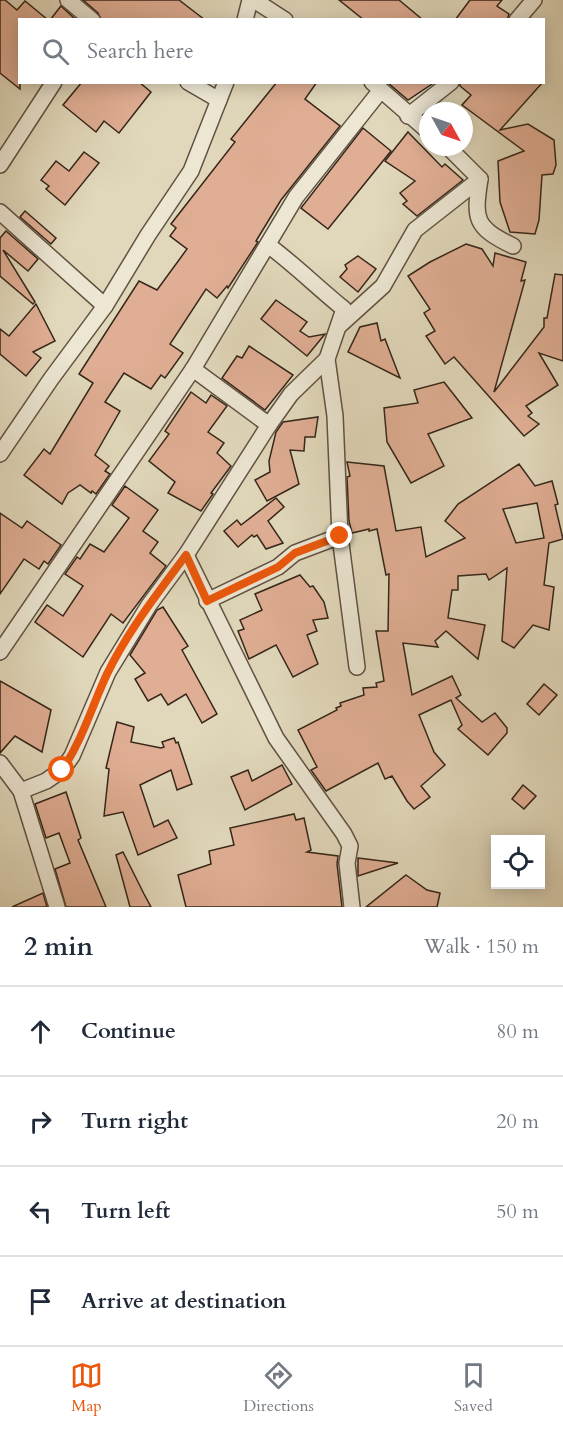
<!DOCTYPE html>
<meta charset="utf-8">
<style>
:root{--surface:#fff;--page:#f6f6f7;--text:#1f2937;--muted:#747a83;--line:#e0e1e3;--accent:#ea580c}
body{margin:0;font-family:Cardo,serif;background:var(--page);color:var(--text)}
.controls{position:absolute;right:18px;bottom:18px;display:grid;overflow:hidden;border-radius:0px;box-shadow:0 3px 15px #0003}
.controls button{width:54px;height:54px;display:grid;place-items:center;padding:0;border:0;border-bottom:2px solid var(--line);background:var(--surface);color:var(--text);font:30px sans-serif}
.compass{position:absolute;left:419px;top:102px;width:54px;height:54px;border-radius:50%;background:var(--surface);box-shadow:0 3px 15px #0003;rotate:130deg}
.stop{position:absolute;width:18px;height:18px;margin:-14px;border:4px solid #ea580c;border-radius:50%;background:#fff}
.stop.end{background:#ea580c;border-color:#fff;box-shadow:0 2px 6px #0008}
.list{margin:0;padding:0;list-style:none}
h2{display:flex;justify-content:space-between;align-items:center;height:78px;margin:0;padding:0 24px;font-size:26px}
h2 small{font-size:20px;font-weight:400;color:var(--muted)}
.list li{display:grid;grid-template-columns:39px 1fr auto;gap:18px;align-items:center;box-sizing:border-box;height:90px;padding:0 24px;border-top:2px solid var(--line)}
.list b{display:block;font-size:22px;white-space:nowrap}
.list em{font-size:20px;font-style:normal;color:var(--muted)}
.icon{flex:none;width:33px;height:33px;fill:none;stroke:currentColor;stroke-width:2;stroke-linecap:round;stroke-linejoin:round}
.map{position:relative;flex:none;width:563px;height:907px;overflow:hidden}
.search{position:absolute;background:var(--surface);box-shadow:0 3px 15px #0003;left:18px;right:18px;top:18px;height:66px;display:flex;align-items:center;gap:15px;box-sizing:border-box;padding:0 21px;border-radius:0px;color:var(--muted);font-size:22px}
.sheet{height:438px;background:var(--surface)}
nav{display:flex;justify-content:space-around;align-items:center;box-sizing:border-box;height:84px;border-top:2px solid var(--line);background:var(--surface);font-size:16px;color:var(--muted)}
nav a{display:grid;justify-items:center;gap:3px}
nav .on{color:var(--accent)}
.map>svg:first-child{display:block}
</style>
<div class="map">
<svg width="563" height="907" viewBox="0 0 563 907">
<rect width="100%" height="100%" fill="#e1d8bb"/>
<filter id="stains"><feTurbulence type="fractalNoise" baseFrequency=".00333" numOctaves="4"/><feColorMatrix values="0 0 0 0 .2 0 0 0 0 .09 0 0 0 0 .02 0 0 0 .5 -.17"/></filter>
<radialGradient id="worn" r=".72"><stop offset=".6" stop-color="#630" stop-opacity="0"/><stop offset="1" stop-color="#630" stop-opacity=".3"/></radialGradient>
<g fill="#e0ae94" stroke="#352619" stroke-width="1.5" fill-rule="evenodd">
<polygon points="0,0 5,0 17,10 25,1 48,20 20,20 20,89 0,73"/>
<polygon points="83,0 179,0 205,20 101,20 98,13"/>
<polygon points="339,0 399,0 423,20 364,20"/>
<polygon points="470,0 502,0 497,6 509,14 507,20 455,20"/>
<polygon points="61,6 62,7 76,20 50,20"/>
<polygon points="82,82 139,82 151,92 119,133 104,121 96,132 63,105"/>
<polygon points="277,82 317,82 305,99 340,126 281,200 256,241 258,242 228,288 227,286 217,298 206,289 170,344 183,353 165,378 161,375 151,389 124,373 105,402 120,411 95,455 109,466 105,471 110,474 96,494 92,491 91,493 80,485 68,493 62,504 24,475 44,449 50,454 93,383 79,374 139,281 157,290 187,249 170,236 176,228 171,224 235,142 231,139"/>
<polygon points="387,82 435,82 408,100"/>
<polygon points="460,82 543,82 500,130 528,124 554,140 556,165 553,174 542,175 539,220 535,234 510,232 500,202 498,161 524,151 462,105 471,95 460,86"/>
<polygon points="363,128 391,151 328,229 301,208"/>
<polygon points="408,132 442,167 445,164 463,180 417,216 403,204 407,201 400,193 415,181 385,161"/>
<polygon points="84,152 99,163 65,205 46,189 49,186 41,180 56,161 69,171"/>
<polygon points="25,211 56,238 51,244 20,217"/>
<polygon points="6,231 38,259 28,271 3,250 35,302 33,304 0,276 0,238"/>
<polygon points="466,244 482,249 493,266 495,253 526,262 521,281 525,280 494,392 544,327 544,318 547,318 555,274 563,275 563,361 539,353 558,385 526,406 532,413 528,416 539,424 524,436 454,357 445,364 426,336 435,331 424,313 430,309 408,276 430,262"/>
<polygon points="358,256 376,269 358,292 340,277 347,269 345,265"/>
<polygon points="276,300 307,322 300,331 309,337 325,334 307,356 261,319"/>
<polygon points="36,304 55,341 33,352 41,358 26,376 0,354 0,329 9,336"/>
<polygon points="377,323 381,341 385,339 400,378 348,352 360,327"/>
<polygon points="249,346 293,375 265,410 222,378 237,356 242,358"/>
<polygon points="444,382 472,418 428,434 444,466 411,483 387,442 384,408 418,403 414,390"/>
<polygon points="191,392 206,403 211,395 227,406 208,432 224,443 217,453 231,466 211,493 213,494 201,511 168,493 175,482 149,461 169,434 165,431"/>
<polygon points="318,417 315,437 305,437 304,451 290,450 299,484 267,501 255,480 270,472 269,461 276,432 283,422"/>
<path d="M 347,462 L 384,466 L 396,531 L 421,527 L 426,557 L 465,538 L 445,521 L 458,504 L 519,464 L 535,486 L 552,481 L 558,504 L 555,505 L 563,539 L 549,543 L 544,585 L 554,587 L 549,630 L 533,625 L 514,648 L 502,641 L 507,568 L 489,580 L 486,574 L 458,576 L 458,590 L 452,590 L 448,618 L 485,625 L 478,659 L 446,631 L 435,641 L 438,647 L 403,643 L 412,695 L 452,676 L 461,695 L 456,698 L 482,722 L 495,713 L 507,728 L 507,733 L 488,755 L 458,729 L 462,725 L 451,700 L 419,715 L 434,752 L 445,765 L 421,786 L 430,797 L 414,809 L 407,801 L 392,776 L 385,779 L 378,763 L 326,791 L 311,770 L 317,767 L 298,730 L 337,710 L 336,708 L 341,706 L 340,703 L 364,695 L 363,688 L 377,687 L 376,683 L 384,681 L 376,631 L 388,631 L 389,574 L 386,575 L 377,529 L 369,531 L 369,529 L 352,533 L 349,521 L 347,477 L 350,476 ZM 537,503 L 544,538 L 516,543 L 503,509 Z"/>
<polygon points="125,486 158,510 143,531 158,542 150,553 166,566 123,623 111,614 83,657 35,622 47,605 63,616 83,586 65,574 77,557 80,559 90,544 104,552 129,518 112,505"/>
<polygon points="276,498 284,507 268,521 283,543 266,549 257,535 254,537 252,535 238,547 224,531 237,520 241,525"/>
<polygon points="0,513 22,528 27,521 61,545 48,564 44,561 39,569 24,559 0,594"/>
<polygon points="300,575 310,587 313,586 324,602 328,618 313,620 317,631 307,635 318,664 293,677 276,645 249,659 238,631 244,629 240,620 262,610 255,594"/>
<polygon points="163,607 188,646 182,650 217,714 202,723 186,694 168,705 161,694 148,701 135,679 145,673 130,655 157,610"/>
<polygon points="0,681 51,710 42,752 15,736 0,753"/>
<polygon points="544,684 557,695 539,715 527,704"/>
<polygon points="117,722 134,727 131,742 161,748 164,747 162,742 174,738 176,743 178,742 192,784 177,790 171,770 140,785 154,827 168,820 177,838 138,855 123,812 104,816 109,769 106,768"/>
<polygon points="282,765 292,784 245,810 231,777 248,770 252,781"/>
<polygon points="523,785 536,796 524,809 512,799"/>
<polygon points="66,792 81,838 78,840 106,907 66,907 55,869 70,863 59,833 46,838 35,804"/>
<polygon points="294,814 296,820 304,818 311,850 307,852 338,856 337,864 342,907 186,907 178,875 211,864 209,851 234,845 230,828"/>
<polygon points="123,852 144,894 151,907 130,907 116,855"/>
<polygon points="358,858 398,863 358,876"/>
<polygon points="406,875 427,890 440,893 437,907 366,907"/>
<polygon points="43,893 47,907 12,907"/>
</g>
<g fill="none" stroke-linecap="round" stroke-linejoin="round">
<g stroke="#605242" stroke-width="18">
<g id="minor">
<polyline points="68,0 92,20"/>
<polyline points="254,0 285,20"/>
<polyline points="245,20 250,0"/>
<polyline points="517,20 534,0"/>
<polyline points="188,82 219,100"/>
<polyline points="372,82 428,131"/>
<polyline points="408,116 451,82"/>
<path d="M 448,147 L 480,179 C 474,219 474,227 513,246"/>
<polyline points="0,165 54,82"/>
<polyline points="0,212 105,306"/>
<path d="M 268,245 C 295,265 318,288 344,309 L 327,359 L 335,416 L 340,536 L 357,667"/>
<polyline points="340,325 383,286 415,230 480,179"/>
<polyline points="193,369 269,425"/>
<polyline points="0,454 51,379 105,306 148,235 191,171 226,82"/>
<polyline points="186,555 276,738 344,834 350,846 347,863 352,907"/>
<polyline points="207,601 278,567 295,553 340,536"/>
<polyline points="0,652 193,369 296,197 381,90"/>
<polyline points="0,763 21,791 57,907"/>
<polyline points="21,791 46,781 62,770 72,756 108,672 149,605 186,555 269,425 291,394 327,359"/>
</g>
</g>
<use href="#minor" stroke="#ece6d3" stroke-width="15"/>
</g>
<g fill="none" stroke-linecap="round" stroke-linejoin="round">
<path stroke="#ea580c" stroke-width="8" d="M 62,770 C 82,741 92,706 107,674 C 127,632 158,593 186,555 L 207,601 L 278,567 L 295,553 L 340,536"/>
</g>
<rect width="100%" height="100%" filter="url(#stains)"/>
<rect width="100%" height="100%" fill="url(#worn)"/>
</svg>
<div class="controls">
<button><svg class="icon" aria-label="locate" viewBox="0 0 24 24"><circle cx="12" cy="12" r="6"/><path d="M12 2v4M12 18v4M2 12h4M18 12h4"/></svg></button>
</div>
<svg class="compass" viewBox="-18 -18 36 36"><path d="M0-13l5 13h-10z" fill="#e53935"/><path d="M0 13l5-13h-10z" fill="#747a83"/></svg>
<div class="stop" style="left:62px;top:770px"></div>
<div class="stop end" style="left:340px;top:536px"></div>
<div class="search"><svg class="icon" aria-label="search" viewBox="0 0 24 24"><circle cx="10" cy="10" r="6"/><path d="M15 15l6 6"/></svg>Search here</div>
</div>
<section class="sheet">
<h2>2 min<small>Walk · 150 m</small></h2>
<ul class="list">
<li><svg class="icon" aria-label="ahead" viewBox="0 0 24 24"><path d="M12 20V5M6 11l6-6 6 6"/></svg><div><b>Continue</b></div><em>80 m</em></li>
<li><svg class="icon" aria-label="right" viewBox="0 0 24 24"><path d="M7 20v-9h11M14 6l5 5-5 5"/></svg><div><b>Turn right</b></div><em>20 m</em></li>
<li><svg class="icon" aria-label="left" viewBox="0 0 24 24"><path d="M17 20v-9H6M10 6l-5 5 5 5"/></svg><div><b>Turn left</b></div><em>50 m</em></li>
<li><svg class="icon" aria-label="arrive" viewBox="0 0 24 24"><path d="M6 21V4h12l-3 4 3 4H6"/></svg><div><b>Arrive at destination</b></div></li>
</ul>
</section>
<nav>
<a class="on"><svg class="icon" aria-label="map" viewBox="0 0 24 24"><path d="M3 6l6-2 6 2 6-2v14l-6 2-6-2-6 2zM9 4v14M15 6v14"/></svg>Map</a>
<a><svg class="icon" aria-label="directions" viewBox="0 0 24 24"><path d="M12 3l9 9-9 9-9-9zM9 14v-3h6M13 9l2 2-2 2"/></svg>Directions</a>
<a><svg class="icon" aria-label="saved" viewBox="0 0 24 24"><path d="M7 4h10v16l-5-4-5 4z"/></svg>Saved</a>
</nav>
